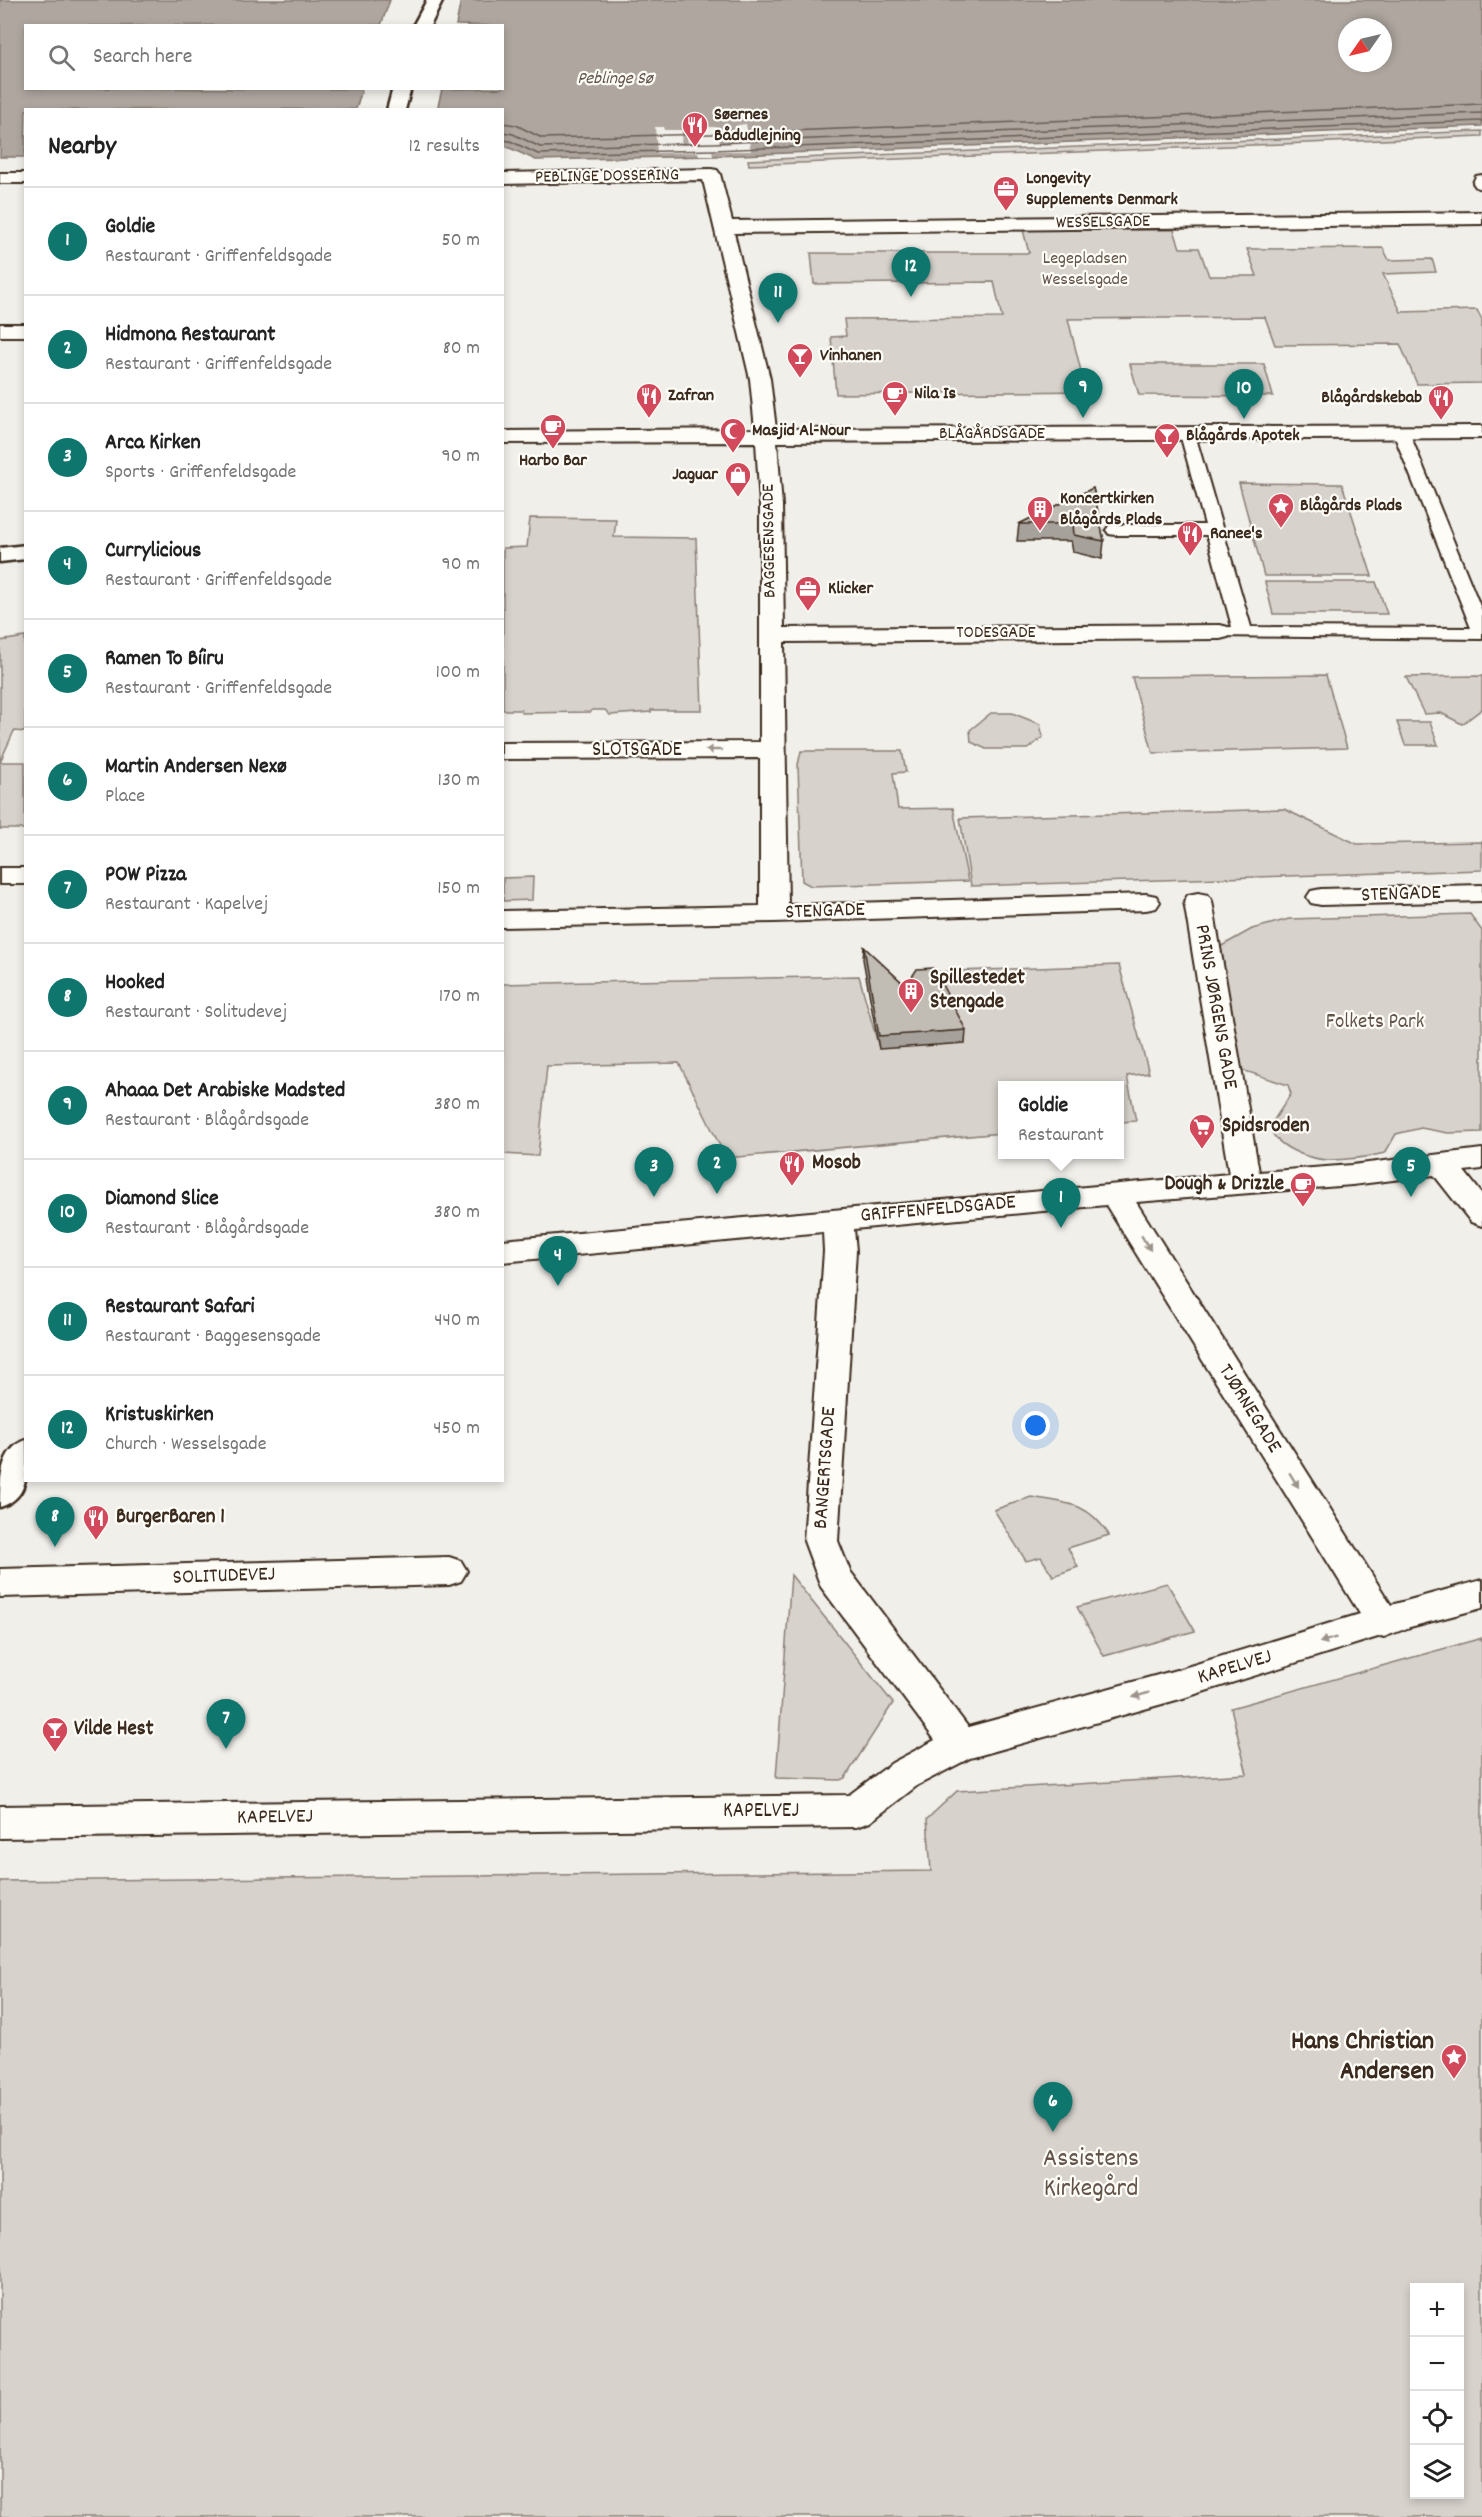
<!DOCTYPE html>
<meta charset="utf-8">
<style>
:root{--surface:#fff;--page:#f6f6f6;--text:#222;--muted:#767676;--line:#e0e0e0;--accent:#0f766e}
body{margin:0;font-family:Dekko,sans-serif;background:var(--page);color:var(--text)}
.controls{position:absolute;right:18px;bottom:18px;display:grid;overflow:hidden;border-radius:0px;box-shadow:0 3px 9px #0003}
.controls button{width:54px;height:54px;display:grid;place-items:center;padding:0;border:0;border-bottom:2px solid var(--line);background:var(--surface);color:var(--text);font:30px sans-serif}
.compass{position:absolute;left:1338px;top:18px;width:54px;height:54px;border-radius:50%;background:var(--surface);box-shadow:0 3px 9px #0003;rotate:236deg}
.you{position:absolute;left:1036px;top:1426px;width:21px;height:21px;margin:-15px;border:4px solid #fff;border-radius:50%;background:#1a73e8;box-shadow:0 0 0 9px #1a73e833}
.badge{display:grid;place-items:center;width:39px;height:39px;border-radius:50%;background:var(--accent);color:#fff;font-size:20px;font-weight:700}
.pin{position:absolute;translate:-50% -50px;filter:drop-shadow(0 2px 3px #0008)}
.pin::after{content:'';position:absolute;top:32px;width:21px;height:18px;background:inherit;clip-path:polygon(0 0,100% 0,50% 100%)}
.popup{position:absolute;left:998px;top:1081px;width:126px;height:78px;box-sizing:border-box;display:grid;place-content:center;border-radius:0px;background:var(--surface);filter:drop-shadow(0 2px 4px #0005);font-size:20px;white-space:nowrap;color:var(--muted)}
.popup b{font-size:22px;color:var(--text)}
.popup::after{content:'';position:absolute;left:50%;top:100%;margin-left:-12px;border:12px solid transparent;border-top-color:var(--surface)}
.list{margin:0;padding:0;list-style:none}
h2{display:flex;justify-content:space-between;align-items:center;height:78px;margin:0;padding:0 24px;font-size:26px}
h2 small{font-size:20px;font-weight:400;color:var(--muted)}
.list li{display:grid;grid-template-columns:39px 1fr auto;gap:18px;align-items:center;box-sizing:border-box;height:108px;padding:0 24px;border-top:2px solid var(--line)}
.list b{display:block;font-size:22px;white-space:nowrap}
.list p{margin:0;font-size:20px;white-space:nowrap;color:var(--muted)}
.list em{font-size:20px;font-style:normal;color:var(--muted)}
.icon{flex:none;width:33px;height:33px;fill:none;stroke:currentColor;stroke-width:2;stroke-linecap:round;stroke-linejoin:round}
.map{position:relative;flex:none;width:1482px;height:2517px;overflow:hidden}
.search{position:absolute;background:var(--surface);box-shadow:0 3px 9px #0003;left:24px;top:24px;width:480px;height:66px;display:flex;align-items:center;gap:15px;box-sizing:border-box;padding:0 21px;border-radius:0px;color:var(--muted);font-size:22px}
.panel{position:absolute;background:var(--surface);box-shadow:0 3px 9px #0003;left:24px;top:108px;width:480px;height:1374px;border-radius:0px}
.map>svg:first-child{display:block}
</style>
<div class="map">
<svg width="1482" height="2517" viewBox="0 0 1482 2517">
<rect width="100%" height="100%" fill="#f1efea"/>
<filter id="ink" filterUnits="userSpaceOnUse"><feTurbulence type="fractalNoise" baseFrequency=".0167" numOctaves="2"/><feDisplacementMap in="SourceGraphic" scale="12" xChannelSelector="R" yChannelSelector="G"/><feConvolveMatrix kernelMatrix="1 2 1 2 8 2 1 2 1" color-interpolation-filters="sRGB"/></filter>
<g filter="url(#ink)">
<g fill="#d7d2cc" stroke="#897e75" stroke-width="1.5" fill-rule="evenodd">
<polygon points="1482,131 1482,136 749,165 748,160"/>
<polygon points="1023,230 1174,230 1180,248 1199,248 1209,276 1257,276 1247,249 1383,248 1389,260 1432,259 1436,272 1383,274 1401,312 1477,310 1482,320 1482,383 1417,384 1400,344 1275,345 1265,317 1068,319 1086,391 836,394 831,337 846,336 844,319 1002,318 994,282 814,284 811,253 1029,253"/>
<polygon points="1130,364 1264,364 1273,396 1139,395"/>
<polygon points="1239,483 1342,484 1372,576 1264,576"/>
<polygon points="530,518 616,519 614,537 696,538 702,710 651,710 651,712 610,715 605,710 592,710 591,712 522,713 521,710 503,710 503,548 527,547"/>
<polygon points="1265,582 1376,582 1387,614 1273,614"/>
<polygon points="25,637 25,732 14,731 0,762 25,762 25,829 0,829 0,641"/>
<polygon points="1326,675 1347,748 1153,753 1132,677"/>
<polygon points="1482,676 1482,709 1462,724 1441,713 1424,714 1406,677"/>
<polygon points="991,713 1012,713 1040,724 1043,737 1028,749 986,749 971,742 970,730"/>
<polygon points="1397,722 1430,722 1438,745 1405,745"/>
<polygon points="801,751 902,751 906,772 893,773 898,809 953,808 968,881 811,886 802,881 798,765"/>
<polygon points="1284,809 1357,844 1482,842 1482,870 971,886 960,818"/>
<polygon points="533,877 532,900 503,901 503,878"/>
<path d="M 1470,914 L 1482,931 L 1482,1132 L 1448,1133 L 1421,1128 L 1396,1134 L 1385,1153 C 1368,1157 1346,1160 1328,1160 C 1308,1159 1274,1147 1270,1126 L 1291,1094 L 1288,1085 L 1239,1069 L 1218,948 L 1252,929 L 1289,919 Z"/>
<polygon points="1119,965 1149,1073 1127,1076 1136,1121 1120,1122 1120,1086 1002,1086 1002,1133 726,1158 679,1063 547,1066 538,1156 503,1154 502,984 859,976 879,1048 930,972"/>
<path d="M 1031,1497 C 1067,1503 1088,1502 1109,1535 L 1068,1548 L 1078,1567 L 1053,1576 L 1041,1557 L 1026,1561 L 994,1510 Z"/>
<polygon points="791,1575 893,1703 845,1778 840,1780 776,1778"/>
<polygon points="1167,1583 1195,1631 1104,1656 1077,1607"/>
<path d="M 1482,1638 L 1482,2517 L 0,2517 L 0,1881 L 931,1871 L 927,1819 L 957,1791 L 1247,1774 L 1231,1708 ZM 1414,2288 L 1460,2288 L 1460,2494 L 1414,2494 Z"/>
</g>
<g fill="#aea69f" stroke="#80746b" stroke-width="1.5" fill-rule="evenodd">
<polygon points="0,0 390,0 381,25 26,26 26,88 362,89 356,109 26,110 25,157 0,157"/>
<path d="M 461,0 L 1482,0 L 1482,126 L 713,156 L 536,160 L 503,145 L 502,110 L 437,110 L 442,89 L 502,88 L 502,26 L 456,25 ZM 1347,27 L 1383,27 L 1383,63 L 1347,63 Z"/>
</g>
<polygon fill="#f1efea" points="746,124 751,151 712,151 713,156 699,156 698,152 657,153 655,127 663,127 664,130 682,130 681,145 688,145 686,127 717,127 720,144 741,143 738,125"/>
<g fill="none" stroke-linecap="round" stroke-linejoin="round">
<g stroke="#695c52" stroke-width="1.5">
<polyline points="502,123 516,125 542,138 712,134 1482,104"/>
<polyline points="502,132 513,134 540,147 713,143 1482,113"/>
<polyline points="502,140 510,141 538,154 713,150 1482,121"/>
</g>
<g stroke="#3b2a1e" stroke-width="4">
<polygon id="pedestrian" points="1401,427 1409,432 1482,611 1482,639 1214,636 1211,632 1214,628 1232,627 1207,535 1115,535 1109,534 1106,530 1109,526 1115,525 1205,525 1180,434 1182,431 1194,431 1251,627 1471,628 1393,432"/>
</g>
<g stroke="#3b2a1e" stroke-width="4">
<g id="minor">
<polygon points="711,169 717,170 720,174 732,221 1482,212 1482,224 734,233 770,379 776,429 1482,426 1482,438 777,442 782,506 784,628 1220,625 1228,627 1232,632 1228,637 1220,639 784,642 788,905 1146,894 1156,896 1160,902 1156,908 1146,910 774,922 502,927 502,911 760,906 760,758 502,759 502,743 760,742 760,506 756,442 502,443 502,431 755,429 750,379 703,180 502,184 502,173"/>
<rect x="0" y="173" width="26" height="10"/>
<polygon points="1482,175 1482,189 1476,187 1473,183 1476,176"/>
<rect x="0" y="324" width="26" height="12"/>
<rect x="0" y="868" width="26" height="16"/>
<polygon points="1482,885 1482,901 1321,905 1311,903 1307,897 1311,891 1321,889"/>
<path d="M 1198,893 L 1208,895 L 1212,901 L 1259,1172 L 1352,1165 L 1482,1149 L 1482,1169 L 1464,1171 L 1482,1194 L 1482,1226 L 1471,1222 L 1434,1175 L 1352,1185 L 1136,1202 L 1391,1605 L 1482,1580 L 1482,1608 L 1410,1627 L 1384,1637 L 1381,1636 L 1180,1699 L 970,1758 L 918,1785 L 870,1822 L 856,1827 L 0,1838 L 0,1806 L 849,1795 L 892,1763 L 935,1740 L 821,1587 L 804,1541 L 824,1251 L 823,1232 L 502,1262 L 502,1240 L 1229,1174 L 1184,901 L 1188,895 ZM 1106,1205 L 1360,1614 L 1180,1669 L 968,1727 L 850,1571 L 838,1541 L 856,1251 L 854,1229 Z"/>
<polygon points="449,1557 461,1561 467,1571 461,1581 449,1585 0,1597 0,1569"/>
</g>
</g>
<g stroke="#3b2a1e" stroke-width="5">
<g id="tertiary">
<polygon points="427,0 443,0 430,26 413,26"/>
<polygon points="393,88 411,88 405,110 387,110"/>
<polygon points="26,545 26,559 0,562 0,548"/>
<path d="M 26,1440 C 26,1468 32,1497 0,1507 C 0,1480 0,1449 26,1440 Z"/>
</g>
</g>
<use href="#pedestrian" fill="#fdfcf7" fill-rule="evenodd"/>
<use href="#minor" fill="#fdfcf7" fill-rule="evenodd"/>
<use href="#tertiary" fill="#fdfcf7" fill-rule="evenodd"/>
</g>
<g fill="#a6a29b" stroke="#3b2a1e" stroke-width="1.5">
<polygon points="1093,488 1104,541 1102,559 1073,552 1071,541 1017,541 1019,524"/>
<polygon points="864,947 906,986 966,1030 965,1043 879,1049 863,959"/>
</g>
<g fill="#c1bcb4" stroke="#3b2a1e" stroke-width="1.5">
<polygon points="1093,488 1104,541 1074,535 1073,524 1019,524"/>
<polygon points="864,947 906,986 917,969 933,968 966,1030 879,1036"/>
</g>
<defs><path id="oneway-solid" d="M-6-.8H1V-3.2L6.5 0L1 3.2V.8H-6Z" transform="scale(1.5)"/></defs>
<g fill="#9c938a">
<use href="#oneway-solid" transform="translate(714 750) rotate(180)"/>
<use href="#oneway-solid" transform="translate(1146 1243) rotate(58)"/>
<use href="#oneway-solid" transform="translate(1294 1480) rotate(58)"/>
<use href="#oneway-solid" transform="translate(1328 1640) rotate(163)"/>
<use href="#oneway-solid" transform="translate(1141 1695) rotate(164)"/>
</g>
</g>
<defs>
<g id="restaurant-pin" transform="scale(1.35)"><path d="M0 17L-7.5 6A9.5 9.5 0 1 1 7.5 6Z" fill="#d1495b" stroke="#fdfcf7"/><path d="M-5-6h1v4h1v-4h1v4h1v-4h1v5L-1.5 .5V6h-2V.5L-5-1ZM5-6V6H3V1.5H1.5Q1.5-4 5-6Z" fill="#fff"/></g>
<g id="office-pin" transform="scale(1.35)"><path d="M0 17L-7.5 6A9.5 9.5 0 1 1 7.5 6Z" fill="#d1495b" stroke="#fdfcf7"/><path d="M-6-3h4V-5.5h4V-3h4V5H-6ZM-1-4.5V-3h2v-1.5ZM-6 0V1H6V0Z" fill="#fff"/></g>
<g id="bar-pin" transform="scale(1.35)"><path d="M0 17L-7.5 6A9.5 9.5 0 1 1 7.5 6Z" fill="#d1495b" stroke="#fdfcf7"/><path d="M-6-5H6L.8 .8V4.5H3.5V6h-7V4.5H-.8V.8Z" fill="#fff"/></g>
<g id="cafe-pin" transform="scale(1.35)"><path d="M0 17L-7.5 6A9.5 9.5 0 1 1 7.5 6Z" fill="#d1495b" stroke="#fdfcf7"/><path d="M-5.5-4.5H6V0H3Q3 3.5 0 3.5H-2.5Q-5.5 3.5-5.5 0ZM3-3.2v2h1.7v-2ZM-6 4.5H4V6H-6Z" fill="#fff"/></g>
<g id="mosque-pin" transform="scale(1.35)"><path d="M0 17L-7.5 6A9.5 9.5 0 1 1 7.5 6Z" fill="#d1495b" stroke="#fdfcf7"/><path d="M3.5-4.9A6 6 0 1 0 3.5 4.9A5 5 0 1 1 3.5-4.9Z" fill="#fff"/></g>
<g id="shop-pin" transform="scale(1.35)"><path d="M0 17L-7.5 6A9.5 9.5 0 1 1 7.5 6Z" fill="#d1495b" stroke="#fdfcf7"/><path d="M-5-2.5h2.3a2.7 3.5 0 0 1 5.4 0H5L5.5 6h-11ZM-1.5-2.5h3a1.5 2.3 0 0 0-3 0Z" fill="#fff"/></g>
<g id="sight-pin" transform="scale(1.35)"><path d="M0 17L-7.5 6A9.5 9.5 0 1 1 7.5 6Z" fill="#d1495b" stroke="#fdfcf7"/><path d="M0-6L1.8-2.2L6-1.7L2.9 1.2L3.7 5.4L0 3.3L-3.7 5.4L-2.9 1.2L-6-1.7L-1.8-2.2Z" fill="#fff"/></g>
<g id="building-pin" transform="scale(1.35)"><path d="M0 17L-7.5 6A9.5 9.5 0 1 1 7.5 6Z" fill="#d1495b" stroke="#fdfcf7"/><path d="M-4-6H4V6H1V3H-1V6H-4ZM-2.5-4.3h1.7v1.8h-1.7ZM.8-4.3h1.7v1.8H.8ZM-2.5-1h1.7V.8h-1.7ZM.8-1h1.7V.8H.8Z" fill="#fff"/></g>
<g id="supermarket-pin" transform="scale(1.35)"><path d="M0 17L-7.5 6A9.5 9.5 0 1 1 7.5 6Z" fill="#d1495b" stroke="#fdfcf7"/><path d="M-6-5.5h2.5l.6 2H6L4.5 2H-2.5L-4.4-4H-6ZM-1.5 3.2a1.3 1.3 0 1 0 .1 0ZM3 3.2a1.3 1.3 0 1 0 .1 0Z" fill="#fff"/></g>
</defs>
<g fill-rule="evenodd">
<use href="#restaurant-pin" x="695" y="125"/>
<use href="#office-pin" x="1006" y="189"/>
<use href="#bar-pin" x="800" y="356"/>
<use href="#cafe-pin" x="895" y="394"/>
<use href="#restaurant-pin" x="649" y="396"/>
<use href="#restaurant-pin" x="1441" y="398"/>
<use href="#cafe-pin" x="553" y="427"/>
<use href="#mosque-pin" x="733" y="431"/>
<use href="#bar-pin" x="1167" y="436"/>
<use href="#shop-pin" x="738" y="475"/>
<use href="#sight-pin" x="1281" y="506"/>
<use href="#building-pin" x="1040" y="509"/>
<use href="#restaurant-pin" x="1190" y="534"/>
<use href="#office-pin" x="808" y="589"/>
<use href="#building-pin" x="911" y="991"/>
<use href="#supermarket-pin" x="1202" y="1127"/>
<use href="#restaurant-pin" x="792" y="1164"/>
<use href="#cafe-pin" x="1303" y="1185"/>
<use href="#restaurant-pin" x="96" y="1518"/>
<use href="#bar-pin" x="55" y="1730"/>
<use href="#sight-pin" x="1454" y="2057"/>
</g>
<g text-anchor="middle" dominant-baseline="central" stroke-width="4.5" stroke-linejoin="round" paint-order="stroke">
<g font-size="18" font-style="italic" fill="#63554b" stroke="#fdfcf7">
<text x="615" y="79">Peblinge Sø</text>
</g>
<g font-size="18" font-weight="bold" fill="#3b2a1e" stroke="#fdfcf7" text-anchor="start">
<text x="714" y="115">Søernes<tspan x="714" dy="21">Bådudlejning</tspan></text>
<text x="1026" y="179">Longevity<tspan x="1026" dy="21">Supplements Denmark</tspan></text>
<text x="820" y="356">Vinhanen</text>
<text x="914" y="394">Nila Is</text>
<text x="668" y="396">Zafran</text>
<text x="1422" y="398" text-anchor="end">Blågårdskebab</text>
<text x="752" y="431">Masjid Al-Nour</text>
<text x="1186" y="436">Blågårds Apotek</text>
<text x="553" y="461" text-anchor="middle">Harbo Bar</text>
<text x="718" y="475" text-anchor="end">Jaguar</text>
<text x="1060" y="499">Koncertkirken<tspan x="1060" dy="21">Blågårds Plads</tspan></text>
<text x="1300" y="506">Blågårds Plads</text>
<text x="1210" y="534">Ranee's</text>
<text x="828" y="589">Klicker</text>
</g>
<g font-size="18" fill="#3b2a1e" stroke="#fdfcf7">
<text transform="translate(607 177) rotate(-1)">PEBLINGE DOSSERING</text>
<text transform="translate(1103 223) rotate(-1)">WESSELSGADE</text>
<text x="992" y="434">BLÅGÅRDSGADE</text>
<text transform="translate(770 541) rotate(-91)">BAGGESENSGADE</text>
<text x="996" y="633">TODESGADE</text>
</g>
<g font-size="18" fill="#62544a" stroke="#fdfcf7">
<text x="1085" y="259">Legepladsen<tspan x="1085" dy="21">Wesselsgade</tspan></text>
</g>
<g font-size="21" fill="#3b2a1e" stroke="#fdfcf7">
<text x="637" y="751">SLOTSGADE</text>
<text transform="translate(1401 895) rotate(-2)">STENGADE</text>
<text transform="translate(825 912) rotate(-2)">STENGADE</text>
<text transform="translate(1215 1007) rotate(80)">PRINS JØRGENS GADE</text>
<text transform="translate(938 1210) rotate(-5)">GRIFFENFELDSGADE</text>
<text transform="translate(1249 1409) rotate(58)">TJØRNEGADE</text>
<text transform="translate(826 1468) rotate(-86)">BANGERTSGADE</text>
<text transform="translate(224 1577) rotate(-2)">SOLITUDEVEJ</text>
<text transform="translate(1235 1668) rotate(-17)">KAPELVEJ</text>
<text x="761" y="1812">KAPELVEJ</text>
<text transform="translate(275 1818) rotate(-1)">KAPELVEJ</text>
</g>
<g font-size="21" font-weight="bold" fill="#3b2a1e" stroke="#fdfcf7" text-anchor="start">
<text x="930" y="979">Spillestedet<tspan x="930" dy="24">Stengade</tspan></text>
<text x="1222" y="1127">Spidsroden</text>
<text x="812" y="1164">Mosob</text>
<text x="1284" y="1185" text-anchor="end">Dough &amp; Drizzle</text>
<text x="116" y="1518">BurgerBaren 1</text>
<text x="74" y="1730">Vilde Hest</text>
</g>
<g font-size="21" fill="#62544a" stroke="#fdfcf7">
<text x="1375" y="1023">Folkets Park</text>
</g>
<g font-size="26" font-weight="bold" fill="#3b2a1e" stroke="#fdfcf7" text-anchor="end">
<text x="1434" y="2042">Hans Christian<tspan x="1434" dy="30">Andersen</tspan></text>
</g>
<g font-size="26" fill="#62544a" stroke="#fdfcf7">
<text x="1091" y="2159">Assistens<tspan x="1091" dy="30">Kirkegård</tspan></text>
</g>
</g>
</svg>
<div class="controls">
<button>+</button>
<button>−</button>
<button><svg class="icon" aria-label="locate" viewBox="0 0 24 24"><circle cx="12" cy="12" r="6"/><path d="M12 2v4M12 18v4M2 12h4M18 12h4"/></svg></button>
<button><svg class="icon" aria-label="layers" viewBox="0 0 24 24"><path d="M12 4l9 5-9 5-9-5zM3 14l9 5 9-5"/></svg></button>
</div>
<svg class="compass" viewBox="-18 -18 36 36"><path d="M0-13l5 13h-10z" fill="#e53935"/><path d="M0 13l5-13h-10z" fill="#767676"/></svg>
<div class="you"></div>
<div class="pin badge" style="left:1061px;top:1228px">1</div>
<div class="popup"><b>Goldie</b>Restaurant</div>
<div class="pin badge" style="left:717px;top:1194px">2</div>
<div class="pin badge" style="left:654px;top:1197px">3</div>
<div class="pin badge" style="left:558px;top:1286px">4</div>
<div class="pin badge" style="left:1411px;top:1197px">5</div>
<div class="pin badge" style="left:1053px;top:2132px">6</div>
<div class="pin badge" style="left:226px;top:1749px">7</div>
<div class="pin badge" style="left:55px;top:1547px">8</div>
<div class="pin badge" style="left:1083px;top:418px">9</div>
<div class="pin badge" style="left:1244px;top:419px">10</div>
<div class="pin badge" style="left:778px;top:323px">11</div>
<div class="pin badge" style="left:911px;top:297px">12</div>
<div class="search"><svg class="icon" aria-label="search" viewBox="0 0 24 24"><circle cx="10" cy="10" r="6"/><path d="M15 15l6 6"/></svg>Search here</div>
<section class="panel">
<h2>Nearby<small>12 results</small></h2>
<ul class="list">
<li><span class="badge">1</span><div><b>Goldie</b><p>Restaurant · Griffenfeldsgade</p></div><em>50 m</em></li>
<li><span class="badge">2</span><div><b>Hidmona Restaurant</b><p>Restaurant · Griffenfeldsgade</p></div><em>80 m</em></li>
<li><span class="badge">3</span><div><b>Arca Kirken</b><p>Sports · Griffenfeldsgade</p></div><em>90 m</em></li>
<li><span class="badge">4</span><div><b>Currylicious</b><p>Restaurant · Griffenfeldsgade</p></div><em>90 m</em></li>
<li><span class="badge">5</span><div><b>Ramen To Bíiru</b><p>Restaurant · Griffenfeldsgade</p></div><em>100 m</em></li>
<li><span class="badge">6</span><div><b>Martin Andersen Nexø</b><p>Place</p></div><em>130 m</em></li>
<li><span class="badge">7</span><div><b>POW Pizza</b><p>Restaurant · Kapelvej</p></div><em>150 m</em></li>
<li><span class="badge">8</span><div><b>Hooked</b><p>Restaurant · Solitudevej</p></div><em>170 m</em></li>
<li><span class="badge">9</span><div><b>Ahaaa Det Arabiske Madsted</b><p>Restaurant · Blågårdsgade</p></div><em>380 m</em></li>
<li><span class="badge">10</span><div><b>Diamond Slice</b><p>Restaurant · Blågårdsgade</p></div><em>380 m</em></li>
<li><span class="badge">11</span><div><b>Restaurant Safari</b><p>Restaurant · Baggesensgade</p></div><em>440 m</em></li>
<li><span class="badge">12</span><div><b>Kristuskirken</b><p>Church · Wesselsgade</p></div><em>450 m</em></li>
</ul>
</section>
</div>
